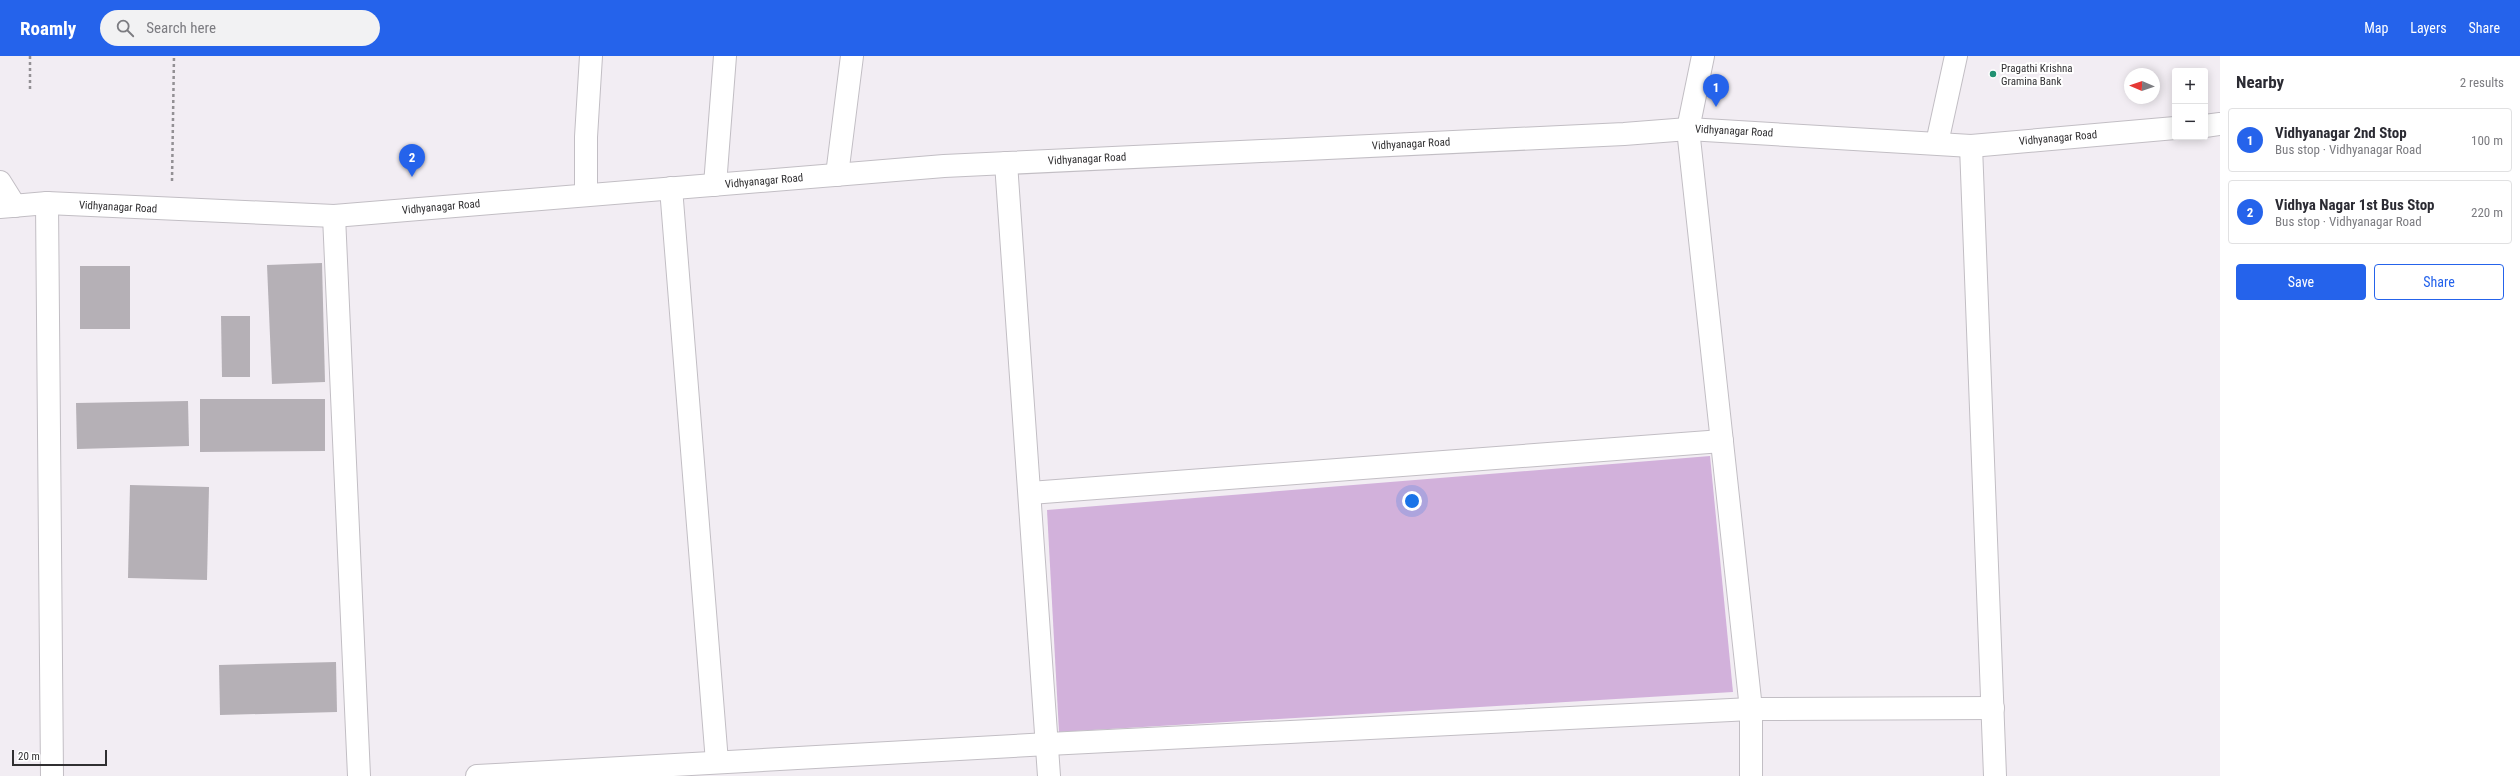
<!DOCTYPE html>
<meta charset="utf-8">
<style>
:root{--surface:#fff;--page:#f2f2f3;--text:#2b2b33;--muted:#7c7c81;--line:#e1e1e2;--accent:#2563eb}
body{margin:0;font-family:"Roboto Condensed",sans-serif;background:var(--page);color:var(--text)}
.controls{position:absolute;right:12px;top:12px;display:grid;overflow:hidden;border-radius:4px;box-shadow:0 2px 10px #0003}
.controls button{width:36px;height:36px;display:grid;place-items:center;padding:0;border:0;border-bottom:1px solid var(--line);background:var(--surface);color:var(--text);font:20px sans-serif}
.compass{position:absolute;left:2124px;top:12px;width:36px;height:36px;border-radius:50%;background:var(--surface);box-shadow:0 2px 10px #0003;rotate:272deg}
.scale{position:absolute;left:12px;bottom:10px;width:95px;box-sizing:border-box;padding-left:4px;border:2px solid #302f31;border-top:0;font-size:11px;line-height:14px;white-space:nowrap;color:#302f31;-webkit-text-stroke:3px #fff;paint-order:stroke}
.you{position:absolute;left:1412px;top:445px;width:14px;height:14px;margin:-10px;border:3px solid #fff;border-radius:50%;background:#1a73e8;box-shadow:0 0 0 6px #1a73e833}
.badge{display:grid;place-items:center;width:26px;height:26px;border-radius:50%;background:var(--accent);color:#fff;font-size:13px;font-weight:700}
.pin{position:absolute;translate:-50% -33px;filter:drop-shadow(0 1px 2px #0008)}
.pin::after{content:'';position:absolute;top:21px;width:14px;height:12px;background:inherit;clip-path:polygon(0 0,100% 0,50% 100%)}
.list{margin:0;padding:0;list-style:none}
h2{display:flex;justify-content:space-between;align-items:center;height:52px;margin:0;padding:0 16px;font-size:17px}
h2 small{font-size:13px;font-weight:400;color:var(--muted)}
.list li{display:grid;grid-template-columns:26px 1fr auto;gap:12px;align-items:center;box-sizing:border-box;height:64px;margin:0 8px 8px;padding:0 8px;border:1px solid var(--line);border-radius:4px}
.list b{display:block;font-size:15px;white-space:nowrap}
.list p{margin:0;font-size:13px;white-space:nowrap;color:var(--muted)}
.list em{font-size:13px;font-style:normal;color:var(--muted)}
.actions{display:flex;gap:8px;padding:12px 16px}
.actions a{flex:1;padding:9px 0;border:1px solid var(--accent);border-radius:4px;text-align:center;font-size:14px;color:var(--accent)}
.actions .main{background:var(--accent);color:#fff}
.icon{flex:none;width:22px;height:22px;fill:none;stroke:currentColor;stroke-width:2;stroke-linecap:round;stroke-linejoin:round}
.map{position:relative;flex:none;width:2220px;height:720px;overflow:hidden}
header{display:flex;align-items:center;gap:24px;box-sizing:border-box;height:56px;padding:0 20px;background:var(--accent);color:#fff}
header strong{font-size:19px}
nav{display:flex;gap:22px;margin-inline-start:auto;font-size:14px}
.search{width:280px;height:36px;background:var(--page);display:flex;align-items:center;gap:10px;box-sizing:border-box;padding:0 14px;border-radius:22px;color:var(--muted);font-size:15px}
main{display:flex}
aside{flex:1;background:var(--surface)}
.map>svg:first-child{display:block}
</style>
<header>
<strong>Roamly</strong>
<div class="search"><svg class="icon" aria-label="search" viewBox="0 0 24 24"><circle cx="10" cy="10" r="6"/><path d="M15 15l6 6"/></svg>Search here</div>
<nav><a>Map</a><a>Layers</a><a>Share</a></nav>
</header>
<main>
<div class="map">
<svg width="2220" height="720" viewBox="0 0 2220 720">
<rect width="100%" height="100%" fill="#f2edf3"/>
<polygon fill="#d2b1db" points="1710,400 1733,636 1059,676 1047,454"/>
<g fill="#b5b0b6">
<polygon points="322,207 325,326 272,328 267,209"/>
<rect x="80" y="210" width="50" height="63"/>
<polygon points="221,260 250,260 250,321 222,321"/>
<polygon points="200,343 325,343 325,395 200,396"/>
<polygon points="188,345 189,390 77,393 76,347"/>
<polygon points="130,429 209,431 207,524 128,522"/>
<polygon points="336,606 337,656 220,659 219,609"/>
</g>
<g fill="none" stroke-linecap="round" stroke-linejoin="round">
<g stroke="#c2bec4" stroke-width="24">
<g id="minor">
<polyline points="1703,0 1688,73 1751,653 1751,720"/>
<polyline points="2205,70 2220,68"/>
<polyline points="1937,87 1956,0"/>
<polyline points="1971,90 1995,720"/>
<polyline points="1006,107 1049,720"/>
<polyline points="837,119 852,0"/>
<polyline points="0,126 15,150"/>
<polyline points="715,129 725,0"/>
<polyline points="671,132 717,706"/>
<polyline points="586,139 586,81 591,0"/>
<polyline points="47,147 52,720"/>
<polyline points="0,151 47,147 334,160 944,110 1624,78 1688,73 1971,90 2175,72"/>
<polyline points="334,160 359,720"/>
<polyline points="1030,437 1722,385"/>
<polyline points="477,720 1048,688 1751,653 1993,652"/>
</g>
</g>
<g stroke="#939094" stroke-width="2.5" stroke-dasharray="3 3" stroke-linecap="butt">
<polyline points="30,0 30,36"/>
<polyline points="172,125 174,0"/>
</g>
<use href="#minor" stroke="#fff" stroke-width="22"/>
</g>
<circle fill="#219172" stroke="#fff" stroke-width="1.5" cx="1993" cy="18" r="4"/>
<g text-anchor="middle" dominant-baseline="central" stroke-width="4" stroke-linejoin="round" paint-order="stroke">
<g font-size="11" fill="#302f31" stroke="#fff" text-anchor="start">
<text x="2001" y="12">Pragathi Krishna<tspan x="2001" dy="13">Gramina Bank</tspan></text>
</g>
<g font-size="11" fill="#302f31" stroke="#fff">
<text transform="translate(1734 75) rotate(3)">Vidhyanagar Road</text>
<text transform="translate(2058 82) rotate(-5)">Vidhyanagar Road</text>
<text transform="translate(1411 88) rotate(-3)">Vidhyanagar Road</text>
<text transform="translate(1087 103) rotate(-3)">Vidhyanagar Road</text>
<text transform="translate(764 125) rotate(-5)">Vidhyanagar Road</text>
<text transform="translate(118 151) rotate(3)">Vidhyanagar Road</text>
<text transform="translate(441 151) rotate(-5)">Vidhyanagar Road</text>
</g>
</g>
</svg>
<div class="controls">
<button>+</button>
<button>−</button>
</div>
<svg class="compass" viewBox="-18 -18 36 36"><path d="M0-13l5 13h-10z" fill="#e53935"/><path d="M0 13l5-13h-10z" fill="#7c7c81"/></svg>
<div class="scale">20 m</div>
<div class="you"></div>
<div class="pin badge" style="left:1716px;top:51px">1</div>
<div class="pin badge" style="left:412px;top:121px">2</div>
</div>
<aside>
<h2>Nearby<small>2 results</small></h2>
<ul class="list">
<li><span class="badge">1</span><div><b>Vidhyanagar 2nd Stop</b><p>Bus stop · Vidhyanagar Road</p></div><em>100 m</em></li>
<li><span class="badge">2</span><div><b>Vidhya Nagar 1st Bus Stop</b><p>Bus stop · Vidhyanagar Road</p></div><em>220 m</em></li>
</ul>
<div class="actions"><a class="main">Save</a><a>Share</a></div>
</aside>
</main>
